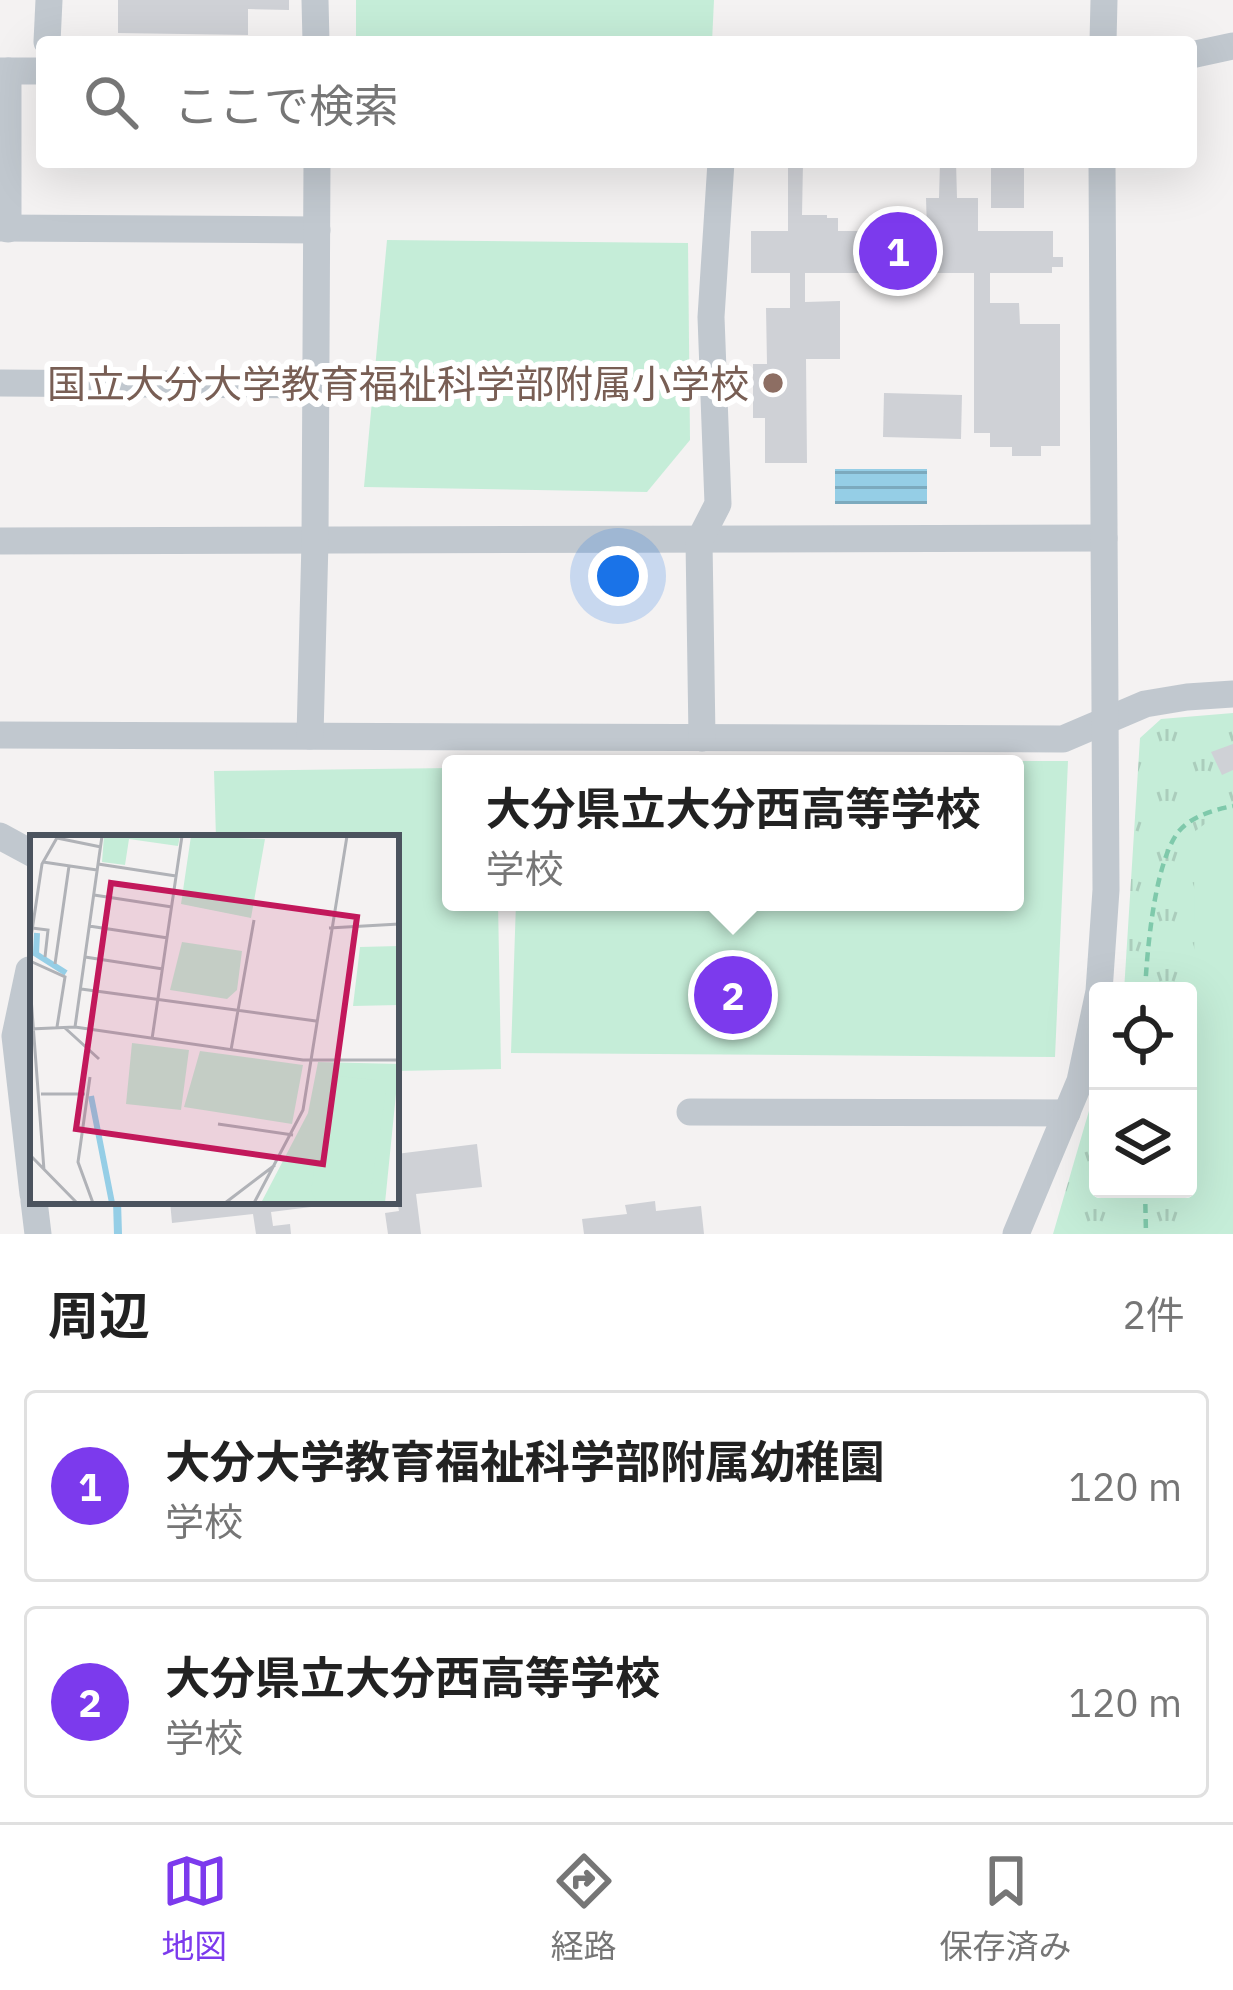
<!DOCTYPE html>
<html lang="ja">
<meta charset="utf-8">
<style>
:root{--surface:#fff;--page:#f6f6f6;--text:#222;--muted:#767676;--line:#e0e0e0;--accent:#7c3aed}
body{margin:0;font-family:"IBM Plex Sans","Noto Sans JP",sans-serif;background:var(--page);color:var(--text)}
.controls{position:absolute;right:36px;bottom:36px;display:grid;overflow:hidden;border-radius:12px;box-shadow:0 12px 48px #0002}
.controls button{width:108px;height:108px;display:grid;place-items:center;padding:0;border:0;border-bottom:3px solid var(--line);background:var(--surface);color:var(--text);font:60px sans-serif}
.you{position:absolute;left:618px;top:576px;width:42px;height:42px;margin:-30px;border:9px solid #fff;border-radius:50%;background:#1a73e8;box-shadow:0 0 0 18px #1a73e833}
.badge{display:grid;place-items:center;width:78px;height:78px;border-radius:50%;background:var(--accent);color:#fff;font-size:39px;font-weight:700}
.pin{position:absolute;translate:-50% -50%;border:6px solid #fff;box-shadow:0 3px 12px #0006}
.popup{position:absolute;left:442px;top:755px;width:582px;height:156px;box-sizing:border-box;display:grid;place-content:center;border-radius:12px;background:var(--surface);filter:drop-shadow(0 3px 9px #0005);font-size:39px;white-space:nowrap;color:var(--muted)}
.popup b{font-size:45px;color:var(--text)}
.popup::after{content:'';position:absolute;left:50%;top:100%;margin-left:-24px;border:24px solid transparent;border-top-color:var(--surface)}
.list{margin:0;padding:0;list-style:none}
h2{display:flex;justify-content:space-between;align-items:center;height:156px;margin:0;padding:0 48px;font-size:51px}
h2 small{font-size:39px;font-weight:400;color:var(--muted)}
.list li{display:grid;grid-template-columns:78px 1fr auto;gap:36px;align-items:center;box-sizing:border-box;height:192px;margin:0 24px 24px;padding:0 24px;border:3px solid var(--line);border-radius:12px}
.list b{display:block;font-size:45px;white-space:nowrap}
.list p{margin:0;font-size:39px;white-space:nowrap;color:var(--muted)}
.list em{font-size:39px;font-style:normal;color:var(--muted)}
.icon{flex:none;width:66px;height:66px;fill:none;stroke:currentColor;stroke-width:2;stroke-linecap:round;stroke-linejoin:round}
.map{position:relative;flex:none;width:1233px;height:1234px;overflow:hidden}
.search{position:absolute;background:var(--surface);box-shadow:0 12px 48px #0002;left:36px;right:36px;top:36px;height:132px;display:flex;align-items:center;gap:30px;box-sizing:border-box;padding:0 42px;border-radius:12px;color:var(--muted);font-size:45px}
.sheet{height:588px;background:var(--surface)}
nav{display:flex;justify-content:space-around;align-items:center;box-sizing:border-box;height:168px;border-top:3px solid var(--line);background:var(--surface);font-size:33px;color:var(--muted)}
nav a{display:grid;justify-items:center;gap:6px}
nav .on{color:var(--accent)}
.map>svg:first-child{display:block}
</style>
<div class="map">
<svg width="1233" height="1234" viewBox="0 0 1233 1234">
<defs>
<pattern id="park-tufts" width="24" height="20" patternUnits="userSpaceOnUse" patternTransform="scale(3)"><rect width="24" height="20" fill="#c5edd8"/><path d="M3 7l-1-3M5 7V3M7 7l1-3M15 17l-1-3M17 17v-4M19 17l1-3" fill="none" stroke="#abcdbc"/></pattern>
<pattern id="water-rules" width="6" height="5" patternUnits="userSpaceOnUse" patternTransform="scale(3)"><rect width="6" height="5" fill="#95cee6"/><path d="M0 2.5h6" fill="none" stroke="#7caabe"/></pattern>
</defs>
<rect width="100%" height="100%" fill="#f4f2f2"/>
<polygon fill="url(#park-tufts)" points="1233,713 1233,1234 1053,1234 1098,1080 1098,1189 1188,1189 1188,991 1124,991 1140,738 1161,719"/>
<g fill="#c5edd8">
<polygon points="356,0 714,0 712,42 356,42"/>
<polygon points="387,240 688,243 690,440 647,492 364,487"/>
<polygon points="1068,761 1055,1057 511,1053 516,902 1015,902 1015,764 551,764 553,762"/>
<polygon points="451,768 451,902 498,902 501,1069 396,1071 396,838 216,838 214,771"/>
<polygon points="1233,803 1233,1234 1195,1234 1194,832"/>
</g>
<rect fill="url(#water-rules)" x="835" y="469" width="92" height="35"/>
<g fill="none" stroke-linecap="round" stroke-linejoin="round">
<polyline stroke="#95cee6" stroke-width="8" points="117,1201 118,1234"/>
</g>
<g fill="#cfd1d6">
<polygon points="118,0 289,0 289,10 248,9 248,35 118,33"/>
<polygon points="788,162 803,162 802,215 827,215 827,218 838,218 838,231 877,231 877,217 896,217 896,230 927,230 926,198 939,198 940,162 956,162 957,198 978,198 978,231 1053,231 1053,257 1063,257 1063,267 1052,267 1052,273 990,273 990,303 1019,303 1020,324 1060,324 1060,446 1041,446 1041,456 1012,456 1012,447 990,447 990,433 974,433 974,273 805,273 805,302 840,301 840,359 806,359 807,463 765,463 765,418 753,418 753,364 767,364 766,308 790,308 790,273 751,273 751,231 788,231"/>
<rect x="991" y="162" width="33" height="46"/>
<polygon points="884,393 962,395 961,439 883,437"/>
<polygon points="1233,744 1233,770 1222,775 1211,752"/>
<polygon points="477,1144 482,1187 416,1194 421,1234 388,1234 385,1213 399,1211 396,1197 396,1154"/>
<polygon points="170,1201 335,1201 335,1204 271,1212 273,1226 290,1224 291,1234 256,1234 253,1214 172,1223"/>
<polygon points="655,1201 656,1211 701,1206 704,1234 584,1234 582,1219 627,1214 625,1205"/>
</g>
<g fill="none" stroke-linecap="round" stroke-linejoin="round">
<g stroke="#7fc9ab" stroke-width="4.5" stroke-dasharray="9 6" stroke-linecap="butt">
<path d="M 1145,991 C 1147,951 1154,869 1176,835 C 1188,817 1213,810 1233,806"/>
<polyline points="1097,1115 1098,1115"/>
<polyline points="1145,1189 1146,1234"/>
</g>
<g stroke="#c1c8cf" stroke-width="27">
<polyline points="315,0 316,42"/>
<polyline points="47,42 49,0"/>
<polyline points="1103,42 1104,0"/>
<polyline points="1191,55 1233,46"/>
<polyline points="0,71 42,71"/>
<polyline points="0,228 317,230"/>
<polyline points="8,229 8,71"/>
<polyline points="0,383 315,385"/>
<polyline points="0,541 1104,538"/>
<polyline points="0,735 1063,739 1145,704 1187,697 1233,694"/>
<polyline points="310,736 315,541 317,162"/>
<polyline points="702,738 699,541 718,504 711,317 721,162"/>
<polyline points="0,836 33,854"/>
<polyline points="29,970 15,1036 33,1194"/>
<polyline points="1099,991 1106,890 1102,162"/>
<polyline points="690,1112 1067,1113"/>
<polyline points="34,1201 38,1234"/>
<polyline points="1016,1234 1080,1081 1098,996"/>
</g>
</g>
<circle fill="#8d6e63" stroke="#fff" stroke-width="4.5" cx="773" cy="383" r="12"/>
<g text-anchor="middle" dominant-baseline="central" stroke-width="12" stroke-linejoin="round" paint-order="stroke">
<g font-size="39" fill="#785e54" stroke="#fff" text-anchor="end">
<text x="749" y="383">国立大分大学教育福祉科学部附属小学校</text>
</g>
</g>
<g transform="translate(30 835)">
<rect width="369" height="369" fill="#f4f2f2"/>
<path d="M 74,1 L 150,1 L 148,11 L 99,4 L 95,30 L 72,27 ZM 288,227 L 369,229 L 355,368 L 231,368 L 278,278 Z" fill="#c5edd8"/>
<path d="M 161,1 L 235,4 L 221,83 L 151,69 ZM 152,107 L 212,116 L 207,155 L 197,164 L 140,155 ZM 369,111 L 369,170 L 323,171 L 330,112 ZM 102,208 L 159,215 L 151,275 L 96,269 ZM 170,216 L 273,230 L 262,289 L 154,272 ZM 308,241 L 346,245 L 356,255 L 339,368 L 288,368 L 281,357 L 296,248 Z" fill="#c5edd8"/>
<path fill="none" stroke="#95cee6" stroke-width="6" d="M 7,98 L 6,119 L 36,138M 61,261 L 82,368"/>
<path fill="none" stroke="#b0b2b7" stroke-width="3" d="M 300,1 L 360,1M 27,3 L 71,12M 13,27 L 67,35M 68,29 L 146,41M 64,60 L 142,72M 59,91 L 138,103M 2,93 L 18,95 L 15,122M 299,93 L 369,89M 0,109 L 12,29 L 28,1M 55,122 L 133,134M 0,126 L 35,142 L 27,192M 25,129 L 39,31M 0,149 L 14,335M 51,154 L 286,186M 45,192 L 72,1M 35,193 L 69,224M 0,194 L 45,192 L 273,225 L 369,225M 122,204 L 152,1M 201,215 L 224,85M 60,242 L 48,327 L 63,368M 11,259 L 55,259M 188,289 L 263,300M 0,320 L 47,368M 195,368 L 245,330M 224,368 L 273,275 L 317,1"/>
<path fill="#c2185b" fill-opacity="0.15" stroke="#c2185b" stroke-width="6" d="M 81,48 L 327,82 L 293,329 L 46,294 Z"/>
<rect width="369" height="369" fill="none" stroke="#4b535e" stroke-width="6"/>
</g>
</svg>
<div class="controls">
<button><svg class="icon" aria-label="locate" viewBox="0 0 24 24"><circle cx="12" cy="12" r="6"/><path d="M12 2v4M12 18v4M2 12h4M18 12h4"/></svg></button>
<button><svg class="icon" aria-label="layers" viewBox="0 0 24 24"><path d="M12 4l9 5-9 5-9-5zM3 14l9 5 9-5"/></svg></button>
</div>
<div class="you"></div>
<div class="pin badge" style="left:898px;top:251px">1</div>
<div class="pin badge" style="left:733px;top:995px">2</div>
<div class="popup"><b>大分県立大分西高等学校</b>学校</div>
<div class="search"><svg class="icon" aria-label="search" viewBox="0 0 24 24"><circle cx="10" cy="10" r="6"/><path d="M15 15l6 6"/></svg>ここで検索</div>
</div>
<section class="sheet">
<h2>周辺<small>2件</small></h2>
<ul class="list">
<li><span class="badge">1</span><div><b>大分大学教育福祉科学部附属幼稚園</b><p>学校</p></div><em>120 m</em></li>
<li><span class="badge">2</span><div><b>大分県立大分西高等学校</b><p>学校</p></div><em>120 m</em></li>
</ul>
</section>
<nav>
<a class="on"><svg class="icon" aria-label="map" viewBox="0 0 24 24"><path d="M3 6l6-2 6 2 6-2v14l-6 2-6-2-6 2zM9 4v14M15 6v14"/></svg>地図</a>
<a><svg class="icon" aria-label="directions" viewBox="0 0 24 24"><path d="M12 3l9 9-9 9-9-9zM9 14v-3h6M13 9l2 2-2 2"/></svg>経路</a>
<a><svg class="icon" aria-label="saved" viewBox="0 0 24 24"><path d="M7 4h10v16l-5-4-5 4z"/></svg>保存済み</a>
</nav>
